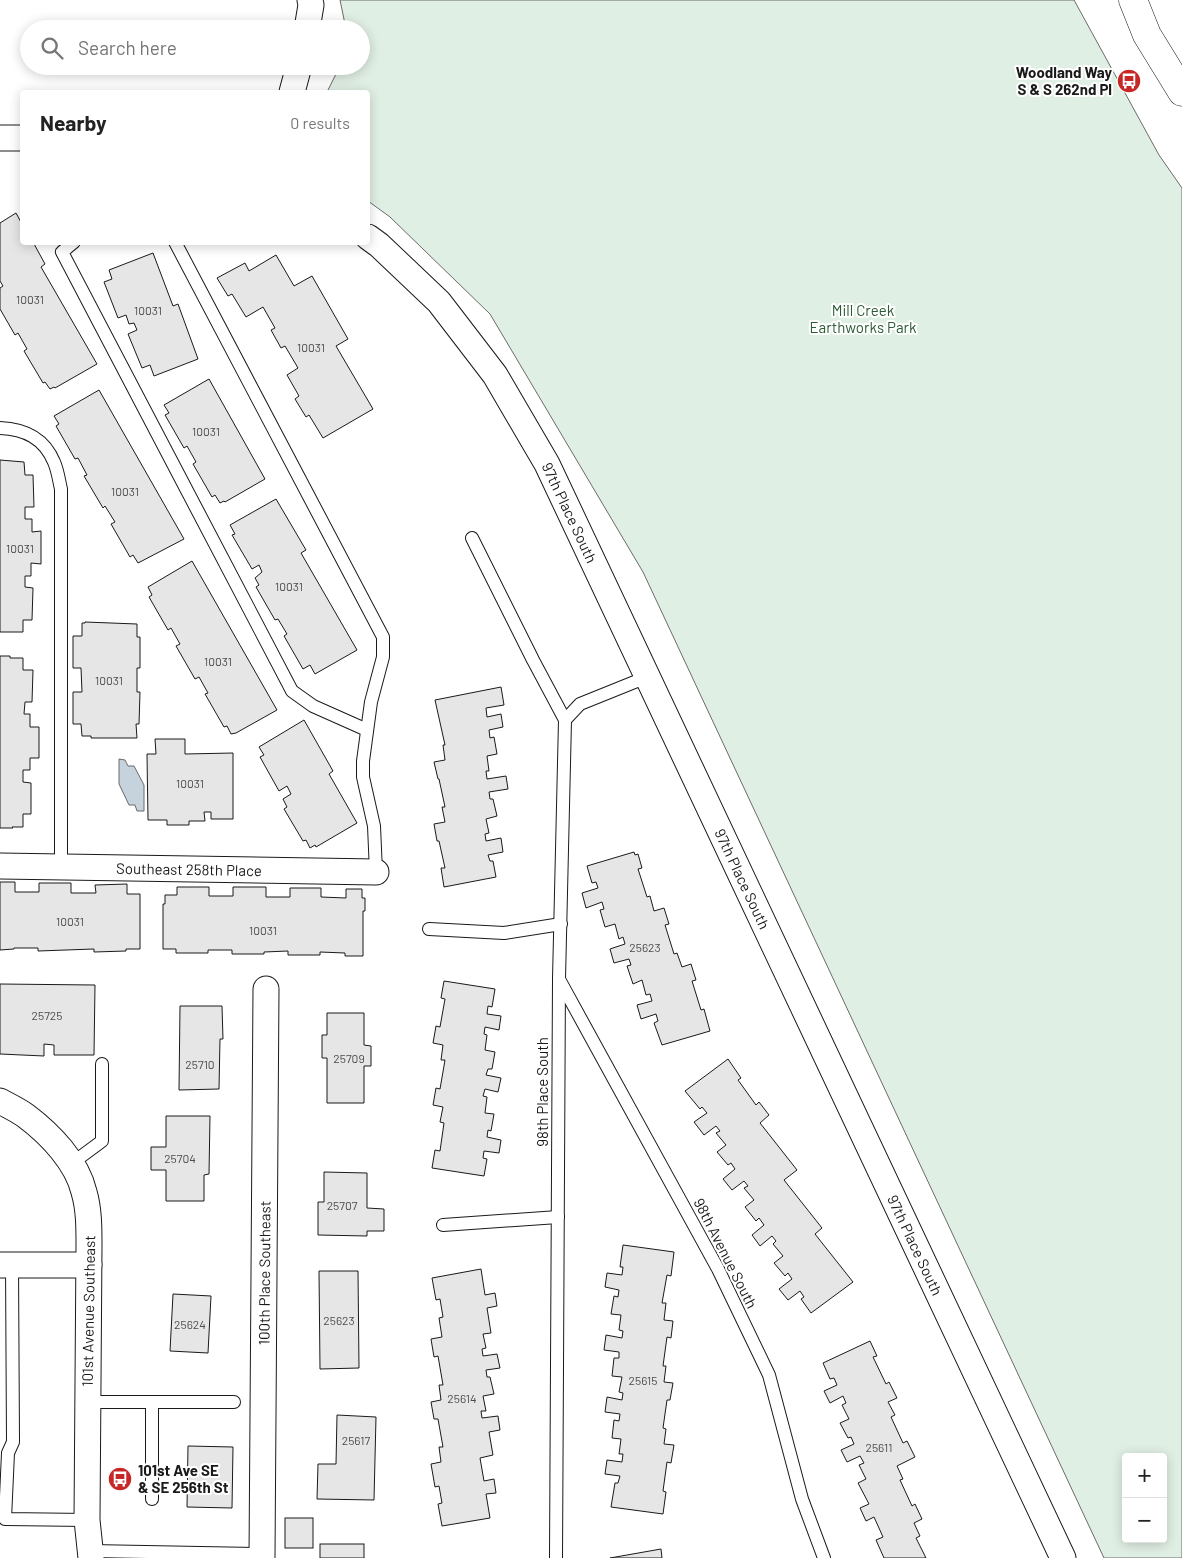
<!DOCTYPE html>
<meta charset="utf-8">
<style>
:root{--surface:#fff;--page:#f6f6f6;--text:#222;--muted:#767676;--line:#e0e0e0}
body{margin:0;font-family:Barlow,sans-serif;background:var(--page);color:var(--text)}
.controls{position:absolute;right:15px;bottom:15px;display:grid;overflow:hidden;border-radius:5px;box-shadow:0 2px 12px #0003}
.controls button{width:45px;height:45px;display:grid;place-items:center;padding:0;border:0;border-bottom:1px solid var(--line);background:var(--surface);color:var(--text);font:25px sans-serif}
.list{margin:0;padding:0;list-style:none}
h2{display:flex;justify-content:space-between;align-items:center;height:65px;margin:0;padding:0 20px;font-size:21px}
h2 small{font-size:16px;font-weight:400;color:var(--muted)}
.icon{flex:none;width:28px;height:28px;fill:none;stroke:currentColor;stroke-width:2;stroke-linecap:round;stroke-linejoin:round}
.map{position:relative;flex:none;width:1182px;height:1558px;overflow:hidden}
.search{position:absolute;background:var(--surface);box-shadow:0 2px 12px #0003;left:20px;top:20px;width:350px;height:55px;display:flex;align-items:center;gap:12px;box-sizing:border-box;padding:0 18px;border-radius:28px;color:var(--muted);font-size:19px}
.panel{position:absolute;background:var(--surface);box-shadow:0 2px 12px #0003;left:20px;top:90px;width:350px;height:155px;border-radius:5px}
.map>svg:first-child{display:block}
</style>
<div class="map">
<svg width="1182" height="1558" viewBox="0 0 1182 1558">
<rect width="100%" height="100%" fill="#fff"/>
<path fill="#e0efe3" stroke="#6a6a6a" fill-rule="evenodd" d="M 340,0 L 1074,0 L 1159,155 L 1182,188 L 1182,1558 L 1104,1558 L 643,572 L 490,314 L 390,217 L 368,201 L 368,92 L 327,92 L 340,66 L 361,66 L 361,29 L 346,29 ZM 1126,1457 L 1163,1457 L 1163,1539 L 1126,1539 Z"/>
<polygon fill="#c6d2dc" stroke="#6a6a6a" points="119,759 125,760 128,766 134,766 144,785 144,811 137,811 135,805 129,805 119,784"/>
<g fill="#e6e6e6" stroke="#1a1a1a">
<polygon points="16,213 22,224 22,242 33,242 45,264 41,267 97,364 55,388 54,387 50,389 45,382 43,383 24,351 27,349 18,333 15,335 0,309 0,288 3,286 0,281 0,223"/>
<polygon points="153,253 173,306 178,304 198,359 154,376 150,365 142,368 128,334 137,330 134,323 129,324 126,315 118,318 104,282 112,279 109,270"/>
<polygon points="276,255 294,286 312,276 348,339 336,346 373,409 323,438 309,415 306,417 295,399 299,396 287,375 298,368 285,346 281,348 271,330 275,328 263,307 246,317 232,294 228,296 217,278 245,263 249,271"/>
<polygon points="209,379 265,479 225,502 224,501 220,503 215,495 212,497 193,464 196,462 187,446 184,448 165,415 169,413 164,405"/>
<polygon points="99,390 184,539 138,563 133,555 130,557 111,524 115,522 105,506 103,508 84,476 87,475 78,458 75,459 56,426 59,424 54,416"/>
<polygon points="0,460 24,462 25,475 33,475 34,507 25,507 25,519 32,519 32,532 41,531 41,564 31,563 31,576 25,576 25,587 33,588 32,620 23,620 23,632 0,632"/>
<polygon points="276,499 306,550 301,553 357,650 315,674 310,665 303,669 284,636 287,634 278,619 275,620 256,587 259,585 255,578 262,572 259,565 252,569 232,535 235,534 230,525"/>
<polygon points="192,561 277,710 236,733 231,734 227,726 224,727 205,694 208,693 199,677 195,679 176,646 180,644 171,628 168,630 149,597 152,595 148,587"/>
<polygon points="85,622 137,624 137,637 140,637 140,668 137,668 137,692 140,692 139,724 136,724 137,738 91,738 91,736 82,736 81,724 73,724 73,692 82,692 81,668 73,668 73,636 82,636 82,623 85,623"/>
<polygon points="0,656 10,656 10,658 23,658 23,670 33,670 32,702 25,702 24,714 30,714 30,727 39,727 39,758 30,758 30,770 23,770 23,782 31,783 31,814 23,814 23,827 12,827 13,828 0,828"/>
<polygon points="501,687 504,705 486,708 487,717 501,714 503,727 489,730 490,738 494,737 497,754 487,756 489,771 486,771 487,779 506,776 508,789 489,792 490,799 493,799 497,816 486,819 489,833 485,834 486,841 501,838 503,852 488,855 490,861 493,861 496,877 444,887 441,868 445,868 439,841 437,841 434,824 445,822 442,807 445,807 439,779 438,779 434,762 445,760 443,745 445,745 435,700"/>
<polygon points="304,720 333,771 329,774 357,823 316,847 315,845 310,848 306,840 303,841 284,809 287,807 283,799 291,794 287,786 279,791 260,757 264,755 259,747"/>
<polygon points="155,739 185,739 185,754 233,753 233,819 211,819 211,812 204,812 205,821 189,821 189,825 167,825 167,820 148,820 147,754 156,754"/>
<polygon points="634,852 635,855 638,854 642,868 638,869 647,897 650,896 654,911 664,908 669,924 665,925 674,954 677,953 682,967 691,964 696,980 692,981 701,1010 704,1009 710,1031 662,1045 654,1023 658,1021 656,1014 641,1019 637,1005 652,1001 650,994 646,995 642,980 633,984 627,966 631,965 629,959 614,963 610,949 625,944 623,937 619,939 615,924 605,927 600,910 604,909 602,902 586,908 582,893 598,888 596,882 592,883 587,866"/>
<polygon points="0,882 15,882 15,892 39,892 39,883 71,883 71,893 96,893 95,885 127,884 127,894 140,894 140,949 126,949 126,951 94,952 94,949 38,951 38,948 14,948 14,949 0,950"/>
<polygon points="177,887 209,887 209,896 233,896 233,887 266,887 266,897 290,897 290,888 321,888 321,897 346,898 346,889 362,889 362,898 365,898 365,911 363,911 363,956 345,956 345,953 320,952 320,955 288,955 288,951 264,952 264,954 232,954 232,950 208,950 208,953 176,953 176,949 163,949 163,904 165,904 165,895 177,895"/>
<polygon points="444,981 495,989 492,1007 488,1006 487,1014 501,1016 499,1030 485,1027 484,1034 487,1035 485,1050 495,1052 492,1069 488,1069 486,1075 501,1078 498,1092 485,1089 483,1096 487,1097 485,1113 494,1114 491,1131 488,1130 487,1137 501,1140 499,1153 484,1151 483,1158 487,1159 484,1176 432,1168 435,1150 440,1151 444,1123 440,1122 443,1107 433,1105 436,1088 440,1089 445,1060 441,1060 443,1045 433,1043 436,1026 440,1027 445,999 441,998"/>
<polygon points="0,984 95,985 94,1055 54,1055 54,1045 44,1044 44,1056 0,1054"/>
<polygon points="180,1006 222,1006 223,1039 220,1039 219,1089 179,1090"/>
<polygon points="327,1013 364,1013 364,1045 371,1046 371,1066 364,1066 364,1103 327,1103 327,1058 322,1058 322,1035 327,1035"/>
<polygon points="728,1059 741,1078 738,1080 756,1105 759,1102 769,1115 760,1123 797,1170 784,1180 822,1228 815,1234 853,1282 811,1313 801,1299 804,1297 800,1291 788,1300 779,1289 792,1279 788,1273 785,1276 774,1263 783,1256 773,1244 776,1241 772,1236 760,1246 752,1235 764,1225 759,1218 756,1221 745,1207 754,1200 744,1188 748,1186 744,1181 732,1190 723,1179 735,1169 731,1163 728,1165 717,1152 726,1145 716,1133 720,1131 716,1126 704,1135 694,1122 707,1113 702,1107 700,1109 685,1091"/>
<polygon points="166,1116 210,1116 209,1174 204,1175 204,1201 166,1201 166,1170 151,1170 151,1147 166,1147"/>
<polygon points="324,1172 367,1173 367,1208 384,1209 384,1231 367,1231 367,1236 318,1235 318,1202 324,1202"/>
<polygon points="623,1245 674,1252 671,1276 667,1275 662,1303 666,1303 664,1320 673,1321 671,1338 667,1337 663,1366 666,1366 664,1382 673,1383 670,1400 667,1400 663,1428 666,1429 664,1444 674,1445 671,1463 667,1462 663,1491 666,1492 663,1514 611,1507 615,1483 618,1483 620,1476 605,1474 607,1460 622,1462 623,1454 619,1454 621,1439 612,1438 614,1420 619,1421 620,1414 605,1412 607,1397 622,1400 623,1393 619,1392 622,1377 612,1376 614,1358 619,1358 619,1352 604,1350 606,1335 622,1338 623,1331 619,1330 621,1315 611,1314 614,1296 618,1297 619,1290 605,1287 607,1273 622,1275 623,1267 620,1267"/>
<polygon points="481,1269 485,1295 495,1293 497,1306 487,1308 491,1333 483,1334 486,1348 482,1349 483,1356 497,1354 500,1368 486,1370 487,1377 490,1377 494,1394 483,1396 486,1411 481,1411 482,1418 498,1416 500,1430 489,1432 493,1455 480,1458 484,1481 494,1479 496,1493 486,1494 490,1518 442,1526 438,1504 442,1503 439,1486 435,1487 431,1464 441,1462 439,1447 443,1447 438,1419 434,1419 431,1402 441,1400 439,1385 443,1385 438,1356 434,1357 431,1339 442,1337 439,1318 443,1317 440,1299 436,1300 432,1278"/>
<polygon points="319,1271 358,1271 359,1368 320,1369"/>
<polygon points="173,1294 211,1296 208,1353 170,1351"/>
<polygon points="870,1341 877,1356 873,1357 886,1384 889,1382 897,1398 888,1402 895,1415 891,1417 903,1443 907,1441 915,1457 897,1466 903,1479 900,1480 912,1506 915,1504 922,1519 914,1523 920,1536 916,1538 926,1558 884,1558 876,1540 883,1537 874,1517 866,1521 860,1508 869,1504 858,1483 866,1479 859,1465 864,1463 860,1456 847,1462 841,1450 854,1444 851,1437 848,1438 840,1423 849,1419 842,1405 846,1403 843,1396 830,1403 824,1391 837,1385 834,1378 830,1379 823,1363"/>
<polygon points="337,1415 376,1417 374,1500 317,1499 318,1464 336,1464"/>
<polygon points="188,1446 233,1447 232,1508 187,1507"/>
<rect x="285" y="1518" width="28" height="30"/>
<rect x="320" y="1544" width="44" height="14"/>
<polygon points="661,1549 662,1558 610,1558"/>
</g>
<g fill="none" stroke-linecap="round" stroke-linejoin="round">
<g stroke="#1a1a1a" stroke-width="14">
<g id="service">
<polyline points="74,242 62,252 292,691 313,706 367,730"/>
<polyline points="175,242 383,637 383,657 371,702 363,761 363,777 374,826 376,872"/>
<path d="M 0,428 C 25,429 44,438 54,462 C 58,471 59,481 61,489 L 61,867"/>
<polyline points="472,538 533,660 565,720"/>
<polyline points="429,929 504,933 561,924"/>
<polyline points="560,981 718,1269 769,1375 802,1499 824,1558"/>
<polyline points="71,1164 102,1141 102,1064"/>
<polyline points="443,1225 558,1217"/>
<polyline points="12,1265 13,1442 8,1453 5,1519 87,1520"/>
<polyline points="87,1402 234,1402"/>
<polyline points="152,1499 152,1402"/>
<polyline points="90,1551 262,1554"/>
<polyline points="556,1558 559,979 565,720 580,704 647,677"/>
</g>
</g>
<g stroke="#1a1a1a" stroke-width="27">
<g id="minor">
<polyline points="307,29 311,5 310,0"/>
<polyline points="292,92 299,66"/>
<polyline points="0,138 22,138"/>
<path id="s1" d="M 368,237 L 379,245 L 439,302 L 495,375 L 547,464 L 1063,1558"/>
<path id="s2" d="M 0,866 L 376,872"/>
<path d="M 0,1101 C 9,1106 18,1110 26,1116 C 50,1134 77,1162 84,1192 C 89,1209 89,1227 89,1245 L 87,1520 L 91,1558"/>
<polyline points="0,1265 89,1265"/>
<path id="s3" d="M 262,1558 L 266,989"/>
</g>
</g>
<g stroke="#1a1a1a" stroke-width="29">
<polyline id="tertiary" points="1133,0 1147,35 1182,92"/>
</g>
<use href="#service" stroke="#fff" stroke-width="12"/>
<use href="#minor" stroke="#fff" stroke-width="25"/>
<use href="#tertiary" stroke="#fff" stroke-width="28"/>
</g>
<defs>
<g id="bus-disc" transform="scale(1.25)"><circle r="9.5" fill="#c62828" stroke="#fff"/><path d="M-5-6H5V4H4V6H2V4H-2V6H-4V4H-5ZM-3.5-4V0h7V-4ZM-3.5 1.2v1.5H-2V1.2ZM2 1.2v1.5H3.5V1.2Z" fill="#fff"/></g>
</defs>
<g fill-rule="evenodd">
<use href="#bus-disc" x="1129" y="81"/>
<use href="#bus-disc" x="120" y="1479"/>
</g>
<g text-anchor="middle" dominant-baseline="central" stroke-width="4" stroke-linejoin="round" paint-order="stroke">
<g font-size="12" fill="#4d4d4d">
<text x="30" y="299">10031</text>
<text x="148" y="310">10031</text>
<text x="311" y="347">10031</text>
<text x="206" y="431">10031</text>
<text x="125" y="491">10031</text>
<text x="20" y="548">10031</text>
<text x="289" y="586">10031</text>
<text x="218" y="661">10031</text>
<text x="109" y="680">10031</text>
<text x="190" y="783">10031</text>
<text x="70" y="921">10031</text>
<text x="263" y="930">10031</text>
<text x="645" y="947">25623</text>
<text x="47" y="1015">25725</text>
<text x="349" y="1058">25709</text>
<text x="200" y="1064">25710</text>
<text x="180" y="1158">25704</text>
<text x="342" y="1205">25707</text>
<text x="339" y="1320">25623</text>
<text x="190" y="1324">25624</text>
<text x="643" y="1380">25615</text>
<text x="462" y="1398">25614</text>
<text x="356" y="1440">25617</text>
<text x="879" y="1447">25611</text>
</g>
<g font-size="15" font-weight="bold" fill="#1a1a1a" stroke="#fff" text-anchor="end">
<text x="1112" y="72">Woodland Way<tspan x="1112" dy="17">S &amp; S 262nd Pl</tspan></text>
<text x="138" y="1470" text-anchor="start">101st Ave SE<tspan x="138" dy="17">&amp; SE 256th St</tspan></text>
</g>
<g font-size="15" fill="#2b5a34" stroke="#fff">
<text x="863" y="310">Mill Creek<tspan x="863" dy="17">Earthworks Park</tspan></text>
</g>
<g font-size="15" fill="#1a1a1a" stroke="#fff">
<text stroke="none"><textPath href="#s1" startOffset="345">97th Place South</textPath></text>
<text stroke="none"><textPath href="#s2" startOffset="189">Southeast 258th Place</textPath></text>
<text stroke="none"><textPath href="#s1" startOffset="750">97th Place South</textPath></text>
<text transform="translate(542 1092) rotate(-90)">98th Place South</text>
<text stroke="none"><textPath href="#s1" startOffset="1155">97th Place South</textPath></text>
<text transform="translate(726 1253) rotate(63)">98th Avenue South</text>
<text stroke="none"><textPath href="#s3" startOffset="285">100th Place Southeast</textPath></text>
<text transform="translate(88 1311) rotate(-89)">101st Avenue Southeast</text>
</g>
</g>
</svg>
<div class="controls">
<button>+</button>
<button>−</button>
</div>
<div class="search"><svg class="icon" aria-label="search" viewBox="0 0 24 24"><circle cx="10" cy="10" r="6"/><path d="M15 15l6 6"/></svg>Search here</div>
<section class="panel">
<h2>Nearby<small>0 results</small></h2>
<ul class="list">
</ul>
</section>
</div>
